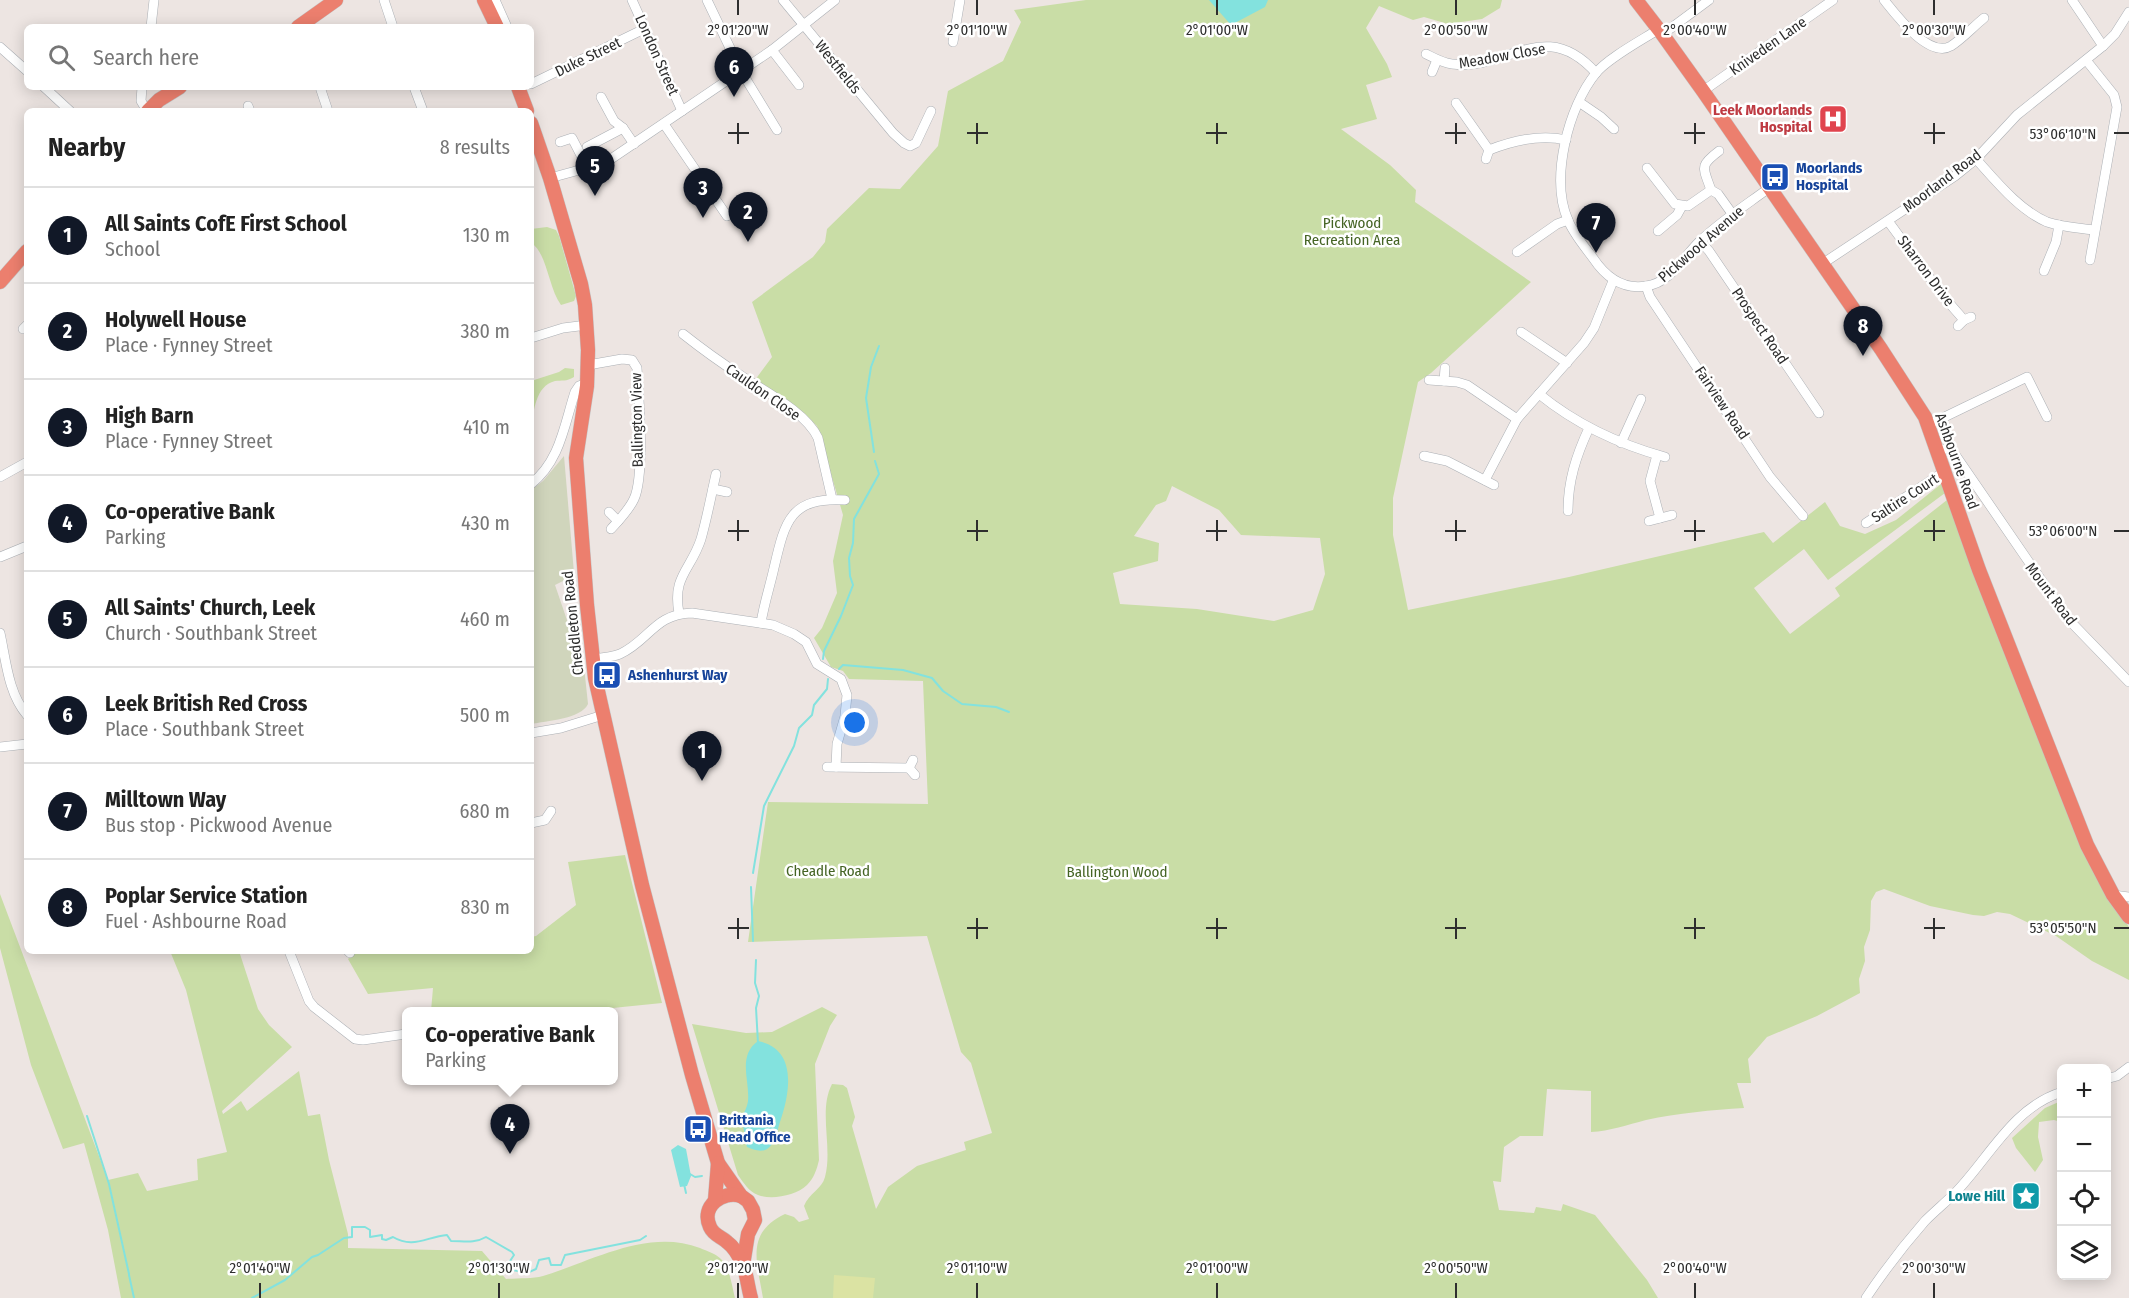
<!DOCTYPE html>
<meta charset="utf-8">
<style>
:root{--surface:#fff;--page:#f2f2f2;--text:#222;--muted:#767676;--line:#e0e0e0;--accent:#111827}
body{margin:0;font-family:"Fira Sans Condensed",sans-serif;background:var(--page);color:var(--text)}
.controls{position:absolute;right:18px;bottom:18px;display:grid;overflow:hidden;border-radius:9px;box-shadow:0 3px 15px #0003}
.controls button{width:54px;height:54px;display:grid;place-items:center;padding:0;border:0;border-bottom:2px solid var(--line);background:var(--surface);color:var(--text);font:30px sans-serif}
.you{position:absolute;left:855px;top:723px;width:21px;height:21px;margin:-15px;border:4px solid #fff;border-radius:50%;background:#1a73e8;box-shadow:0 0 0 9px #1a73e833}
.badge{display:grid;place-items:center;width:39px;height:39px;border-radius:50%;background:var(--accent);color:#fff;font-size:20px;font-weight:700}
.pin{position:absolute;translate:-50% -50px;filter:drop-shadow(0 2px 3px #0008)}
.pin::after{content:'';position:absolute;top:32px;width:21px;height:18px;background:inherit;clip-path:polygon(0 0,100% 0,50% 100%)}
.popup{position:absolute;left:402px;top:1007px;width:216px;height:78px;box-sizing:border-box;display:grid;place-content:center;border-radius:9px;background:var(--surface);filter:drop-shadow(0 2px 4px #0005);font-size:20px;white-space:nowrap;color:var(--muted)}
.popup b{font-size:22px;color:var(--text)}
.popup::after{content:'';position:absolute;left:50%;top:100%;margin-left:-12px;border:12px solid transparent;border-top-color:var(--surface)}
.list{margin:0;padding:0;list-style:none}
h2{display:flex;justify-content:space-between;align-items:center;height:78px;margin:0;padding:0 24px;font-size:26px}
h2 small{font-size:20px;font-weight:400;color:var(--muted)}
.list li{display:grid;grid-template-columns:39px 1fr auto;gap:18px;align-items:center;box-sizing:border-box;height:96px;padding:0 24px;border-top:2px solid var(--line)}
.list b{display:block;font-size:22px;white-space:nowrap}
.list p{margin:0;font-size:20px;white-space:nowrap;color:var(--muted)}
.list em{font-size:20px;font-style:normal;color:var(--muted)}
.icon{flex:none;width:33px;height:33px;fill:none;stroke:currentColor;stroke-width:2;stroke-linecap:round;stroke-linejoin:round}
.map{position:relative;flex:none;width:2129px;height:1298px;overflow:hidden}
.search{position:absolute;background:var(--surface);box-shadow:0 3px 15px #0003;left:24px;top:24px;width:510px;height:66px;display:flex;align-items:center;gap:15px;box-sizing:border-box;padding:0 21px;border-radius:9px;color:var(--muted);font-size:22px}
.panel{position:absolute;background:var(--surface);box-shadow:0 3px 15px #0003;left:24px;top:108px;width:510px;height:846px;border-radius:9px}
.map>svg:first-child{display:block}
</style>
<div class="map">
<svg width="2129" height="1298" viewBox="0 0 2129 1298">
<rect width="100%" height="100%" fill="#ede5e2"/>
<g fill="#c9dda6" fill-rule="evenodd">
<path d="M 1086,0 L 1502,0 L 1500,8 L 1482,19 L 1448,24 L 1424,17 L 1413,20 L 1379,6 L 1366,28 L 1387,64 L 1392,77 L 1366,85 L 1377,119 L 1341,129 L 1390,165 L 1416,190 L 1415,202 L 1531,282 L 1431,373 L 1418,382 L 1393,498 L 1393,535 L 1408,610 L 1569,577 L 1764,532 L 1773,543 L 1825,502 L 1840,526 L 1865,534 L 1896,520 L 1941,484 L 1945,493 L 1828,580 L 1804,549 L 1754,588 L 1790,634 L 1840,596 L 1835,588 L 1947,500 L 2107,897 L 2129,927 L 2129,980 L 2092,961 L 2056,936 L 2010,914 L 1997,912 L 1984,916 L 1973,915 L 1930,906 L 1884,889 L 1876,892 L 1871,901 L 1870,930 L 1864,947 L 1865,961 L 1859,979 L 1860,993 L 1817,1016 L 1767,1037 L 1748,1059 L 1751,1083 L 1737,1083 L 1744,1108 C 1712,1110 1678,1113 1646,1120 C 1627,1125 1610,1131 1591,1132 L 1591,1091 L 1547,1089 L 1543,1136 L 1520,1136 L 1504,1147 L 1501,1182 L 1493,1181 L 1499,1210 L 1534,1213 L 1536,1207 L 1561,1211 L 1563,1204 L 1595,1215 L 1647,1280 L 1658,1298 L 763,1298 C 757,1262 745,1233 785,1214 L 794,1217 L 799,1222 L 809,1219 L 804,1206 C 809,1193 822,1189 825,1177 C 833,1147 818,1111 832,1084 L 843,1085 L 847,1088 L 855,1117 L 852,1126 L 876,1209 L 888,1187 L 917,1166 L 966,1150 L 964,1142 L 992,1133 L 971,1063 L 961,1052 L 927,936 L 748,942 L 768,802 L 928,804 L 923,681 L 849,679 L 843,671 L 831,667 L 814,638 L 822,628 L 837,593 L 833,561 L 843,515 L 817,426 L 798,409 L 755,380 L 772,357 L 752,302 L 813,257 L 825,242 L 827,229 L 869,188 L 900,189 L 938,146 L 948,91 L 1003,61 L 1021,22 L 1014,10 ZM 1172,486 L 1219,510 L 1241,535 L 1320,538 L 1325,574 L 1313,610 L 1274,621 L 1197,609 L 1120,604 L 1113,573 L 1158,561 L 1159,543 L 1134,536 L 1156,505 L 1166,501 Z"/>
<path d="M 547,227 L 556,230 L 559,236 L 576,296 L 574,301 L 561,305 C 548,287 547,252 531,243 L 531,229 Z"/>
<path d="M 565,368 L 574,369 L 574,377 C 566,382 562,380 555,381 C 535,386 534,412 531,427 L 531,381 L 559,372 Z"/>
<polygon points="625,855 662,1003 573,1012 431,1011 433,988 368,994 348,959 356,951 531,951 531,937 536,936 576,905 568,862"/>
<path d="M 0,894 L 108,1180 L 138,1173 L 147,1191 L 198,1180 L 197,1159 L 227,1152 L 186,990 L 170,951 L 239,951 L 258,1009 L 269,1025 L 292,1047 L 222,1111 L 223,1114 L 241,1101 L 247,1111 L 299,1071 L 308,1116 L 320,1114 L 329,1160 L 348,1234 L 348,1248 L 482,1251 L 506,1279 C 518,1278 532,1279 543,1276 C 592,1261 648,1228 700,1248 C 707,1251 716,1254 721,1259 C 730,1269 732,1286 735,1298 L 121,1298 L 108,1230 L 84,1143 L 63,1149 L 31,1065 L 0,948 Z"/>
<path d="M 822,1007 L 837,1015 L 830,1026 L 815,1064 L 819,1160 C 817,1169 814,1178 807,1185 C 796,1196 771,1200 758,1195 C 749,1192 743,1182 738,1175 L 692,1024 L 746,1033 L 772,1032 Z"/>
<polygon points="2061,1101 2061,1122 2054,1120 2039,1122 2038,1137 2043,1160 2035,1172 2016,1148 2012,1138 2045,1108"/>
</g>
<path fill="#d0d5bc" d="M 564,456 L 574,573 L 567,579 L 555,585 L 569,626 L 583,657 L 588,704 C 581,719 546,721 531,724 L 531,490 L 543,481 Z"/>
<polygon fill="#dbe3a3" points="834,1275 875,1278 873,1298 833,1298"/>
<g fill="#83e2de">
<polygon points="1209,0 1268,0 1265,7 1231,25"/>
<path d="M 758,1041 C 798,1049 790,1093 780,1122 C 777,1131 775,1146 765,1150 C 759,1152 752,1149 747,1147 C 744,1137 745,1129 741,1120 C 743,1113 747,1109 748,1101 C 750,1081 737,1056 758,1041 Z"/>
<polygon points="678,1145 686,1149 691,1176 687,1186 680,1187 671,1150"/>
</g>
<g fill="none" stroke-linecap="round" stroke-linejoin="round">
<g stroke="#83e2de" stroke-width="2">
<polyline points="874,452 866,398 871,367 879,346"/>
<polyline points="823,659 824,651 841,616 853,585 850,576 849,558 853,543 854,519 879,474 875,461"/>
<polyline points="839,669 843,665 903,670 932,678 943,691 962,704 996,707 1009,712"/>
<polyline points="753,873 764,806 794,746 799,728 812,715 814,705 827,689 828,679"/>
<polyline points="751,887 753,941"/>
<polyline points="756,960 755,983 759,996 756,1008 758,1043"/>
<polyline points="87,1116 109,1184 129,1274"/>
<polyline points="690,1174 695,1177 702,1176"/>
<polyline points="684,1184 686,1193"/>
<polyline points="129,1275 134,1298"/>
<path d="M 252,1298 L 285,1280 L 312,1257 L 318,1255 L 344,1238 L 352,1237 L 352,1227 L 365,1227 L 370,1230 L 370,1237 L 382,1235 L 382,1239 L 386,1240 L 393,1237 C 413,1249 426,1237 447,1235 L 451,1241 C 464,1241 474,1244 486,1237 L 512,1252 L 514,1255 L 510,1261 L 513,1270 L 527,1273 L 536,1269 L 539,1260 L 549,1258 L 551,1265 L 561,1265 L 565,1255 L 640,1240 L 646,1236"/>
</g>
<g stroke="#acb0b5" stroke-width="10">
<g id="minor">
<polyline points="384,0 393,27"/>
<polyline points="495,0 507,27"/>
<polyline points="632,0 682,111"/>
<polyline points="707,0 741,71 777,130"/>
<polyline points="783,0 893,133 904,143 910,146 916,143 931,111"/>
<path d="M 1884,0 C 1896,15 1929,59 1951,46 C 1962,39 1973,27 1984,18"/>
<polyline points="2072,0 2103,46"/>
<polyline points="151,27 154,0"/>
<path d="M 1659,29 C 1642,40 1608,58 1596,73 C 1568,107 1550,179 1568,220 C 1573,233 1584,246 1593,258 C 1605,276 1622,290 1646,286 C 1671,283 1683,257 1700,241 C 1721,221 1746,205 1769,188"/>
<polyline points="1663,34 1709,0"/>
<polyline points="953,42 960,0"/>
<polyline points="0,47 27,71"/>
<polyline points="772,50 799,85"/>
<path d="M 1426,54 C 1434,58 1443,63 1452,64 C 1507,72 1544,15 1596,73"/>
<polyline points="2086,60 2114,95 2117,107 2090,260"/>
<polyline points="1432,72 1437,60"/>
<polyline points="531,84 644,29"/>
<polyline points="44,87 70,111"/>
<polyline points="142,87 141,101 147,111"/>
<polyline points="320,87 328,111"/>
<polyline points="414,87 423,111"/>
<polyline points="1703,91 1833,0"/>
<polyline points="601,97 614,121 623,128 634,144"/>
<polyline points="1579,102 1601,117 1614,129"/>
<polyline points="1456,103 1489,150 1486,159"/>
<polyline points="248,106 250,111"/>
<polyline points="664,124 727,216"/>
<polyline points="560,142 572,138 587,167"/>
<polyline points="587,147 623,128"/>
<path d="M 1489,150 C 1512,141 1541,134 1566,140"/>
<path d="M 1976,159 C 1996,181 2019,210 2047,222 C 2062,227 2079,228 2094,230"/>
<polyline points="1647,168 1675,204 1688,206 1711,190 1718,194 1733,215"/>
<polyline points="550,178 605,163 772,50 835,0"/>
<path d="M 1711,190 C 1703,167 1699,166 1719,151"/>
<polyline points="1888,221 1943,296 1964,320"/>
<polyline points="1658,231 1677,215 1682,206"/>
<polyline points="1700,241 1709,251 1819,413"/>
<polyline points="1517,252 1557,224 1568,220"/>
<polyline points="1822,264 1955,176 1976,159 2017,115 2103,46 2115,34 2129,12"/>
<polyline points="2044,271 2056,242 2059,225"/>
<polyline points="1646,286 1650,297 1770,477 1803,516"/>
<polyline points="1958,326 1964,320 1971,317"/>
<polyline points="23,329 27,325"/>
<polyline points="1521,332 1567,363"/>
<path d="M 683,334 C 702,349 720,362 740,375 C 764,391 806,412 818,438 L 832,499"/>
<polyline points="531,338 563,328 587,325"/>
<path d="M 588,365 L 622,359 L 632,360 L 637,368 C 639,397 645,476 634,499 C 629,510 620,519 611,529"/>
<polyline points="1429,380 1457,382 1467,385 1517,419"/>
<polyline points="1444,381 1445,368"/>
<path d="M 1539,394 C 1577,425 1618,444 1665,457"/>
<polyline points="1928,425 2027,377 2047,417"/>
<polyline points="1621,443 1641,399"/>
<polyline points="1937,449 1948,449 1954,453 2068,619 2129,682"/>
<polyline points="1657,455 1650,481 1660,518"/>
<polyline points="1424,456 1447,461 1494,485"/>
<polyline points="0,477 27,462"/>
<polyline points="1485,480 1517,419 1584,343 1594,328 1613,281"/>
<path d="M 531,484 C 560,461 564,426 575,392 L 579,386 L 587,383"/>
<polyline points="713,489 727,492"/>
<path d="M 1568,511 C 1568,481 1576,456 1589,428"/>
<polyline points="609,512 618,521"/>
<polyline points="1649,521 1672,515"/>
<polyline points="1866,523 1944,472"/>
<polyline points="0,557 27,546"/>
<path d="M 679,613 C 672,576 691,570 701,539 C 707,518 711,496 716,474"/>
<path d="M 761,623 C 764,604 770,586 774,568 C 785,521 790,497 845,500"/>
<path d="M 0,633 C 6,660 8,693 27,715"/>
<path d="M 592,659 C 601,658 612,657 620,654 C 650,640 654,614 692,613 L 773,625 L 794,634 L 806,642 L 817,664 L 841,679 L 847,695 L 845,716 L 837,744 L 836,767"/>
<polyline points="531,733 561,728 603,715"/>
<polyline points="0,747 27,744"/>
<polyline points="913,760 909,768 915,775"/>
<polyline points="827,767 909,768"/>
<polyline points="531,823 545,820 551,811"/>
<polyline points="2113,895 2129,897"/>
<polyline points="289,951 309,1001 314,1007 355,1039 363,1040 406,1034"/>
<polyline points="348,951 350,953"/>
<polyline points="2106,1079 2117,1076 2129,1067"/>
<path d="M 1866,1298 C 1884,1271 1904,1245 1925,1221 C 1935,1211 1946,1202 1956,1192 C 1989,1158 2013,1107 2062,1092"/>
</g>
</g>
<g stroke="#c4c4c4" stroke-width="15">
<g id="highway">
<polyline points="484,0 497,27"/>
<polyline points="1636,0 1660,31 1703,91 1881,349 1925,417 1979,570 2087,845 2113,895 2129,917"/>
<polyline points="298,27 336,0"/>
<polyline points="518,87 527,111"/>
<polyline points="148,111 159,100 180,87"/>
<polyline points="531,123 550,178 581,284 585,305 588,350 587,386 576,458 587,605 595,678 642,885 692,1075 718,1163 741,1196 748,1201 753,1210 755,1220 748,1234 743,1265"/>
<polyline points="0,282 27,251"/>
<path d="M 741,1196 C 723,1190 700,1206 710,1227 C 714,1236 721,1236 727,1242 C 734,1247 740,1258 743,1265 C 747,1275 748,1288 751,1298"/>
<polyline points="715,1200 718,1163"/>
</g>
</g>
<use href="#minor" stroke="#fff" stroke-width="9"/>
<use href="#highway" stroke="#ec7f6e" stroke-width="14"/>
</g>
<path fill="none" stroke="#2e2e2e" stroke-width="2" d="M 738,0 L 738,15M 977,0 L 977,15M 1217,0 L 1217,15M 1456,0 L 1456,15M 1695,0 L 1695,15M 1934,0 L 1934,15M 738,123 L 738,144M 977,123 L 977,144M 1217,123 L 1217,144M 1456,123 L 1456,144M 1695,123 L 1695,144M 1934,123 L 1934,144M 728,133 L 749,133M 967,133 L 988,133M 1206,133 L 1227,133M 1445,133 L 1466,133M 1684,133 L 1705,133M 1924,133 L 1945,133M 2114,133 L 2129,133M 738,520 L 738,541M 977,520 L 977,541M 1217,520 L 1217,541M 1456,520 L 1456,541M 1695,520 L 1695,541M 1934,520 L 1934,541M 728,531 L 749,531M 967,531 L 988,531M 1206,531 L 1227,531M 1445,531 L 1466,531M 1684,531 L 1705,531M 1924,531 L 1945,531M 2114,531 L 2129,531M 738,918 L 738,939M 977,918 L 977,939M 1217,918 L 1217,939M 1456,918 L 1456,939M 1695,918 L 1695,939M 1934,918 L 1934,939M 728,928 L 749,928M 967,928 L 988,928M 1206,928 L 1227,928M 1445,928 L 1466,928M 1684,928 L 1705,928M 1924,928 L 1945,928M 2114,928 L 2129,928M 260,1283 L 260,1298M 499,1283 L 499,1298M 738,1283 L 738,1298M 977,1283 L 977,1298M 1217,1283 L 1217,1298M 1456,1283 L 1456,1298M 1695,1283 L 1695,1298M 1934,1283 L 1934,1298"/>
<defs>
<g id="hospital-square" transform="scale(1.5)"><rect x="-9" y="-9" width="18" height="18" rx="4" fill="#e0444e" stroke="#fff"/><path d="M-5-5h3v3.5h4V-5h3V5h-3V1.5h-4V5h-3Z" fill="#fff"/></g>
<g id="bus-square" transform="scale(1.5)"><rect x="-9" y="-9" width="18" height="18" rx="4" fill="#1a4fb4" stroke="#fff"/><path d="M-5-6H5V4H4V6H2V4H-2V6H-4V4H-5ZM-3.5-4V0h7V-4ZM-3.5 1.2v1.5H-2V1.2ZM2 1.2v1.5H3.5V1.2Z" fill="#fff"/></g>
<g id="sight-square" transform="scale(1.5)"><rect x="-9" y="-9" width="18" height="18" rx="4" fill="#0f9aa8" stroke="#fff"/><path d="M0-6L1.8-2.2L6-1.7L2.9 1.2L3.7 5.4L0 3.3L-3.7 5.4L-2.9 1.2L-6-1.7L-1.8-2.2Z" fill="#fff"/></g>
</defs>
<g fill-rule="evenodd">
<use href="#hospital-square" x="1833" y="119"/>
<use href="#bus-square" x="1775" y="177"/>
<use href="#bus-square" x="607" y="675"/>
<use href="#bus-square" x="698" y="1129"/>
<use href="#sight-square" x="2026" y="1196"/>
</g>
<g text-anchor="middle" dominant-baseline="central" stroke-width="5" stroke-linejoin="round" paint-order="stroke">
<g font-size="15" fill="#2e2e2e" stroke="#fff">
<text transform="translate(1768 46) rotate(-35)">Kniveden Lane</text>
<text transform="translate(657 55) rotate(66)">London Street</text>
<text transform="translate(1502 56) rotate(-10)">Meadow Close</text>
<text transform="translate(588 57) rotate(-26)">Duke Street</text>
<text transform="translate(838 67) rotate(51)">Westfields</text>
<text transform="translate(1942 181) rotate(-37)">Moorland Road</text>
<text transform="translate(1701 244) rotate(-41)">Pickwood Avenue</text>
<text transform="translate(1926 271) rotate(53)">Sharron Drive</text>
<text transform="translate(1760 326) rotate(56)">Prospect Road</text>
<text transform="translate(763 392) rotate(35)">Cauldon Close</text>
<text transform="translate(1722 403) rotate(56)">Fairview Road</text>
<text transform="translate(637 420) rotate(-91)">Ballington View</text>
<text transform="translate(1957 461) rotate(70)">Ashbourne Road</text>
<text transform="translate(1905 498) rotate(-33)">Saltire Court</text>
<text transform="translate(2051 594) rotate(53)">Mount Road</text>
<text transform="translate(573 623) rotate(-96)">Cheddleton Road</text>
</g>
<g font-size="15" font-weight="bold" fill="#be3a42" stroke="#fff" text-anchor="end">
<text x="1812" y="110">Leek Moorlands<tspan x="1812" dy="17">Hospital</tspan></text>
</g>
<g font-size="15" font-weight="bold" fill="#164399" stroke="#fff" text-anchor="start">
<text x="1796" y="168">Moorlands<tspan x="1796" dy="17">Hospital</tspan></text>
<text x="628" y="675">Ashenhurst Way</text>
<text x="719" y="1120">Brittania<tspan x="719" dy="17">Head Office</tspan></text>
</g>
<g font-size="15" fill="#456424" stroke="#fff">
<text x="1352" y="223">Pickwood<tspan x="1352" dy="17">Recreation Area</tspan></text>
<text x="828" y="871">Cheadle Road</text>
<text x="1117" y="872">Ballington Wood</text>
</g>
<g font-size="15" font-weight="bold" fill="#0d838f" stroke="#fff" text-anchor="end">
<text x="2005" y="1196">Lowe Hill</text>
</g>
</g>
<g font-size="15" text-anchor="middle" fill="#2e2e2e" stroke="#fff" stroke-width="5" stroke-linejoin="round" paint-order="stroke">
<text x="738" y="35">2°01'20"W</text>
<text x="977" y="35">2°01'10"W</text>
<text x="1217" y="35">2°01'00"W</text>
<text x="1456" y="35">2°00'50"W</text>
<text x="1695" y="35">2°00'40"W</text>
<text x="1934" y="35">2°00'30"W</text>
<text x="2063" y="139">53°06'10"N</text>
<text x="2063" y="536">53°06'00"N</text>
<text x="2063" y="933">53°05'50"N</text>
<text x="260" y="1273">2°01'40"W</text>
<text x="499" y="1273">2°01'30"W</text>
<text x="738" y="1273">2°01'20"W</text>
<text x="977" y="1273">2°01'10"W</text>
<text x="1217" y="1273">2°01'00"W</text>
<text x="1456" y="1273">2°00'50"W</text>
<text x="1695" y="1273">2°00'40"W</text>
<text x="1934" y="1273">2°00'30"W</text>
</g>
</svg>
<div class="controls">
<button>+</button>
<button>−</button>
<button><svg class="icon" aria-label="locate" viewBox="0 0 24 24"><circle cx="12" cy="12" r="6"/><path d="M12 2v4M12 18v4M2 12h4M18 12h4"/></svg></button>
<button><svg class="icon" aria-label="layers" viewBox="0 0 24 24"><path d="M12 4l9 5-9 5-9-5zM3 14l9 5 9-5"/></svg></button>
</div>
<div class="you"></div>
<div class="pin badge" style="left:702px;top:781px">1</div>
<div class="pin badge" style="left:748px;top:242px">2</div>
<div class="pin badge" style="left:703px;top:218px">3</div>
<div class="pin badge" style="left:510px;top:1154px">4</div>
<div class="popup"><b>Co-operative Bank</b>Parking</div>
<div class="pin badge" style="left:595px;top:196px">5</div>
<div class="pin badge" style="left:734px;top:97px">6</div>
<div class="pin badge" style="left:1596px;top:253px">7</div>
<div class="pin badge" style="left:1863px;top:356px">8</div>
<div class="search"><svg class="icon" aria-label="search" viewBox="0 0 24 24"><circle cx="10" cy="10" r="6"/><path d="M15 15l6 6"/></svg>Search here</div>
<section class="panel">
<h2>Nearby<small>8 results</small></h2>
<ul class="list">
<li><span class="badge">1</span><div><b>All Saints CofE First School</b><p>School</p></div><em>130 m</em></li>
<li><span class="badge">2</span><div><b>Holywell House</b><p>Place · Fynney Street</p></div><em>380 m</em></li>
<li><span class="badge">3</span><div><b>High Barn</b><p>Place · Fynney Street</p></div><em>410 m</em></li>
<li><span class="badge">4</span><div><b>Co-operative Bank</b><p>Parking</p></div><em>430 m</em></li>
<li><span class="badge">5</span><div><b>All Saints' Church, Leek</b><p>Church · Southbank Street</p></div><em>460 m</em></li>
<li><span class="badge">6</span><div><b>Leek British Red Cross</b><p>Place · Southbank Street</p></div><em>500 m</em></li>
<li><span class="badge">7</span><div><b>Milltown Way</b><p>Bus stop · Pickwood Avenue</p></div><em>680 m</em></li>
<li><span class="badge">8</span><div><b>Poplar Service Station</b><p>Fuel · Ashbourne Road</p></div><em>830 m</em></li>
</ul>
</section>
</div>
